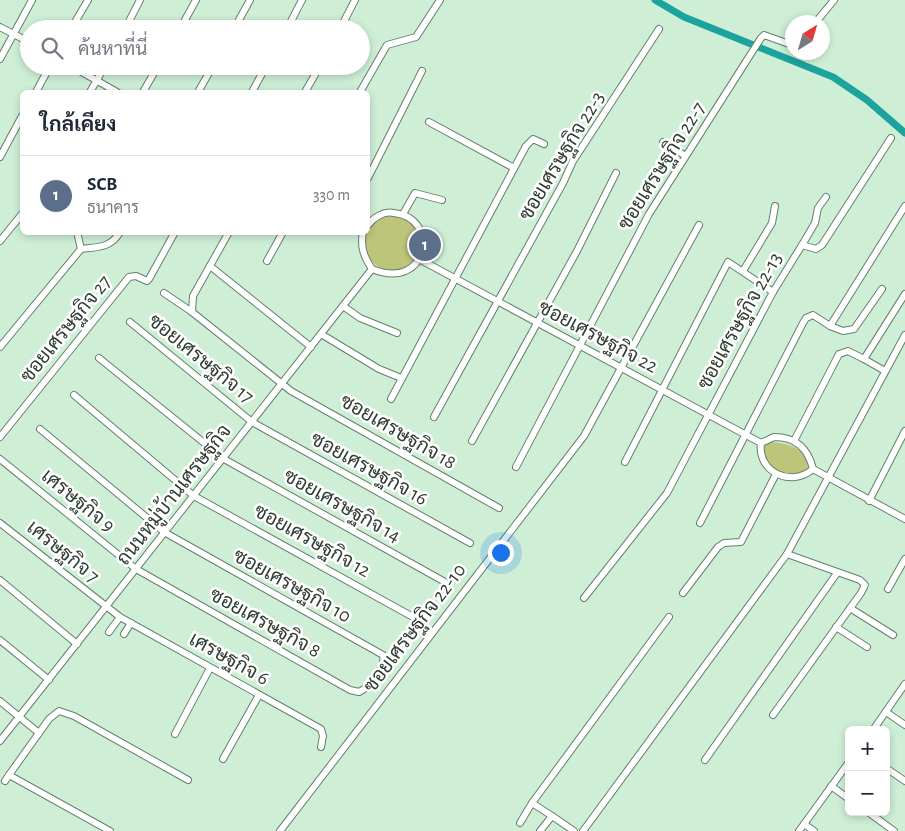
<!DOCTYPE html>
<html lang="th">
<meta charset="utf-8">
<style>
:root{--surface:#fff;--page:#f2f2f3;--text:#1f2937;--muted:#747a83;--line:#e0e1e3;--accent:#0b8043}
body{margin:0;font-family:"Alegreya Sans",Sarabun,sans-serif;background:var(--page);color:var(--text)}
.controls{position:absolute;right:15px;bottom:15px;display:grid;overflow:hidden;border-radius:8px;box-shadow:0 2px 8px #0003}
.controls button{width:45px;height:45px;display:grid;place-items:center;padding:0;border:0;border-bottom:1px solid var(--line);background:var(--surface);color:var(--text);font:25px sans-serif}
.compass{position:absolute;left:785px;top:15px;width:45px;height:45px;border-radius:50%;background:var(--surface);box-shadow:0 2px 8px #0003;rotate:37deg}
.you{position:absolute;left:500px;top:552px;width:18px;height:18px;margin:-12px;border:4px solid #fff;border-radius:50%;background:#1a73e8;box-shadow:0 0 0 8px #1a73e833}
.badge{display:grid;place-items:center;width:32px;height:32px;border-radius:50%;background:var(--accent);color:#fff;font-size:16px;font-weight:700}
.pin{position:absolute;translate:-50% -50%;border:2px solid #fff;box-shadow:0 1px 5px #0006}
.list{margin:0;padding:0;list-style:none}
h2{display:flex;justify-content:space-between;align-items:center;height:65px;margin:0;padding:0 20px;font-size:21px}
h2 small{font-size:16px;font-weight:400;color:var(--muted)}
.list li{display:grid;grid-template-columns:32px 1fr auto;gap:15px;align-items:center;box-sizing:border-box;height:80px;padding:0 20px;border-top:1px solid var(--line)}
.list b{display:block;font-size:19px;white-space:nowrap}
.list p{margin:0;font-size:16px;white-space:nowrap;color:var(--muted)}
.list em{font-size:16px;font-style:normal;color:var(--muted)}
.icon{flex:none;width:28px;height:28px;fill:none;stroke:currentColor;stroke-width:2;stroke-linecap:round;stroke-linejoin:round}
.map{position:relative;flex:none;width:905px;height:831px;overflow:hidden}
.search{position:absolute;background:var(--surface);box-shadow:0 2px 8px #0003;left:20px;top:20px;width:350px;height:55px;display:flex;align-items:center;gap:12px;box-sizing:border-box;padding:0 18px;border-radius:28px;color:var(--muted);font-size:19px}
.panel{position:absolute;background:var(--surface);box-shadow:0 2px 8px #0003;left:20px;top:90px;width:350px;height:145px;border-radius:8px}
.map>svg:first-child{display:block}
</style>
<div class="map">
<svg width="905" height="831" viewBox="0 0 905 831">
<rect width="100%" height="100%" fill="#ceefd6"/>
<g fill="#bcc57a">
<circle cx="393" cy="243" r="28"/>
<path d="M 771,442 C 788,443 808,448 808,469 C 786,481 766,470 764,445 Z"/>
</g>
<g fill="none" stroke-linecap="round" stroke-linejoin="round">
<polyline stroke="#1da39e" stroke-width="7" points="655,0 684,17 833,77 867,100 905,133"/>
<g stroke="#63816b" stroke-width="8">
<g id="minor">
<polyline points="816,22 834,0"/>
<polyline points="0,27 29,42"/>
<polyline points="71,29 88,0"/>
<polyline points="125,29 140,0"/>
<polyline points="180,29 196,0"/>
<polyline points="234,29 250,0"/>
<polyline points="287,29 302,0"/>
<polyline points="340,29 355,0"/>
<polyline points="0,59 32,0"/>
<polyline points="71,66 117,92"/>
<polyline points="36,92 50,66"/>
<polyline points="90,92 105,66"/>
<polyline points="143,92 158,66"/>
<polyline points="198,92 213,66"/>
<polyline points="252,92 266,66"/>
<polyline points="305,92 320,66"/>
<polyline points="360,92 387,45 416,37 440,0"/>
<polyline points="429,122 514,168"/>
<polyline points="663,142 684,155"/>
<polyline points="0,157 22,116"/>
<polyline points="368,178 422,71"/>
<polyline points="403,214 415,193 442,200"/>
<polyline points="77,232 81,249"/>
<path d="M 363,232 C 360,247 364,257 372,269 C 429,292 441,218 394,213 C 384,211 374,217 368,225"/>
<polyline points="0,241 22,214"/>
<polyline points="802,245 815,223 818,208 826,197"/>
<polyline points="419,259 761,443"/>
<polyline points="267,261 283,232"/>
<polyline points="210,266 311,347"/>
<polyline points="743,271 772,223 775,206"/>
<polyline points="164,293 192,312 291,391 499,508"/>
<polyline points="343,306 360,318 397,333"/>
<polyline points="192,312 193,296 229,232"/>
<polyline points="130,322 252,422 470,543"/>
<polyline points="830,326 843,331 854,329 882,289"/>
<polyline points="321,334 379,369 401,378"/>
<path d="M 0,347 L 81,249 C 98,247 111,248 120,232"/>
<polyline points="99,358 224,459 445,582"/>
<polyline points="864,359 885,371"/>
<polyline points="74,395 194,496 413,617"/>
<polyline points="391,399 526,146 533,139 544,144"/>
<polyline points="434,417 563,183 573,161 659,29"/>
<polyline points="0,437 129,277 136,276 147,281 149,279 175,232"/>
<path d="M 774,437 C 796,437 808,448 813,469 C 791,488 757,472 761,443 Z"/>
<polyline points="472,441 577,251 616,173"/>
<polyline points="794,441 839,354 848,351 864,359 905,294"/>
<path d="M 0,459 L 136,569 L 350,690 L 359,692 C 370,687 386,667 383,655 L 164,532 L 40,429"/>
<polyline points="625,462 728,262 773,292"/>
<polyline points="516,467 649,214 761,38 764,35 792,45"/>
<polyline points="813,469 905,519"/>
<polyline points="869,501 905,431"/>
<polyline points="0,523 120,617 321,729 323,736 321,747"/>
<polyline points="700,523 803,323 806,318 813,315 830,326 905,206"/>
<polyline points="0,580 77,644"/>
<polyline points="888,589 905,559"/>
<polyline points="683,593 718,547 724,543 741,542 776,474"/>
<polyline points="584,598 667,493 773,292 802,245 816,249 822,245 891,138"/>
<polyline points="850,608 893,635"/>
<polyline points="836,627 867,647"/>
<polyline points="109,632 120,617"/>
<polyline points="124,634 131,623"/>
<polyline points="0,640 49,680"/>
<polyline points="0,701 39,733"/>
<polyline points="886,712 905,725"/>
<polyline points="773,715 861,593 865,585 860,580 787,554"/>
<polyline points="873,730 905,684"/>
<polyline points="175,734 210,668"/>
<polyline points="0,741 372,269"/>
<polyline points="223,759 259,695"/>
<polyline points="705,760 837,573"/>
<polyline points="886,768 905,781"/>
<polyline points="9,775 49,719 59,711 74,716 188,780"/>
<polyline points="5,781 9,775 110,831"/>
<polyline points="831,786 849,799"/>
<polyline points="868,812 894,831"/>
<polyline points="552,816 532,803 669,617"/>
<polyline points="520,823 532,803"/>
<polyline points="804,824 814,831"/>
<polyline points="280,831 584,436 699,225"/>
<polyline points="540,831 552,816 574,831"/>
<polyline points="583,831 787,554 905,335"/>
<polyline points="799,831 849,762"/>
</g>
</g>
<use href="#minor" stroke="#fff" stroke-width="6"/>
</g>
<g text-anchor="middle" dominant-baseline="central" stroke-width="5" stroke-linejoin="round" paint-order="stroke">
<g font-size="20" fill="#313e34" stroke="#fff">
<text transform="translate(562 156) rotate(-59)">ซอยเศรษฐกิจ 22-3</text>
<text transform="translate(662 166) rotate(-58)">ซอยเศรษฐกิจ 22-7</text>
<text transform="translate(740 321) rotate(-61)">ซอยเศรษฐกิจ 22-13</text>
<text transform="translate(66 329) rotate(-51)">ซอยเศรษฐกิจ 27</text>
<text transform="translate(598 337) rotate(28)">ซอยเศรษฐกิจ 22</text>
<text transform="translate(201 359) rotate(39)">ซอยเศรษฐกิจ 17</text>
<text transform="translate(398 432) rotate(30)">ซอยเศรษฐกิจ 18</text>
<text transform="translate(369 469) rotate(29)">ซอยเศรษฐกิจ 16</text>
<text transform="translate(174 495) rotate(-52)">ถนนหมู่บ้านเศรษฐกิจ</text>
<text transform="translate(78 501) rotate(39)">เศรษฐกิจ 9</text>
<text transform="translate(342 506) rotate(29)">ซอยเศรษฐกิจ 14</text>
<text transform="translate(312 541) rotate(29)">ซอยเศรษฐกิจ 12</text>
<text transform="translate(63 552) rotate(39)">เศรษฐกิจ 7</text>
<text transform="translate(292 586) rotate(29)">ซอยเศรษฐกิจ 10</text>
<text transform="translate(265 623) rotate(29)">ซอยเศรษฐกิจ 8</text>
<text transform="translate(415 628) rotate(-53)">ซอยเศรษฐกิจ 22-10</text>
<text transform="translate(229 659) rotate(29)">เศรษฐกิจ 6</text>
</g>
</g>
</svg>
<div class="controls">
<button>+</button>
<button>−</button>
</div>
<svg class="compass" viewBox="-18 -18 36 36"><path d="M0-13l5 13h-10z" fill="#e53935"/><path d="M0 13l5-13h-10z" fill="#747a83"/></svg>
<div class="you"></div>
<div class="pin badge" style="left:425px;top:245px;background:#5c6f8a">1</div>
<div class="search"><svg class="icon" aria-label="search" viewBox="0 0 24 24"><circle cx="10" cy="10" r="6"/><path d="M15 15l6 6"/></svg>ค้นหาที่นี่</div>
<section class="panel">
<h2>ใกล้เคียง<small></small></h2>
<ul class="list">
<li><span class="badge" style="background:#5c6f8a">1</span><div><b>SCB</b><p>ธนาคาร</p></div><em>330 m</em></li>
</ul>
</section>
</div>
